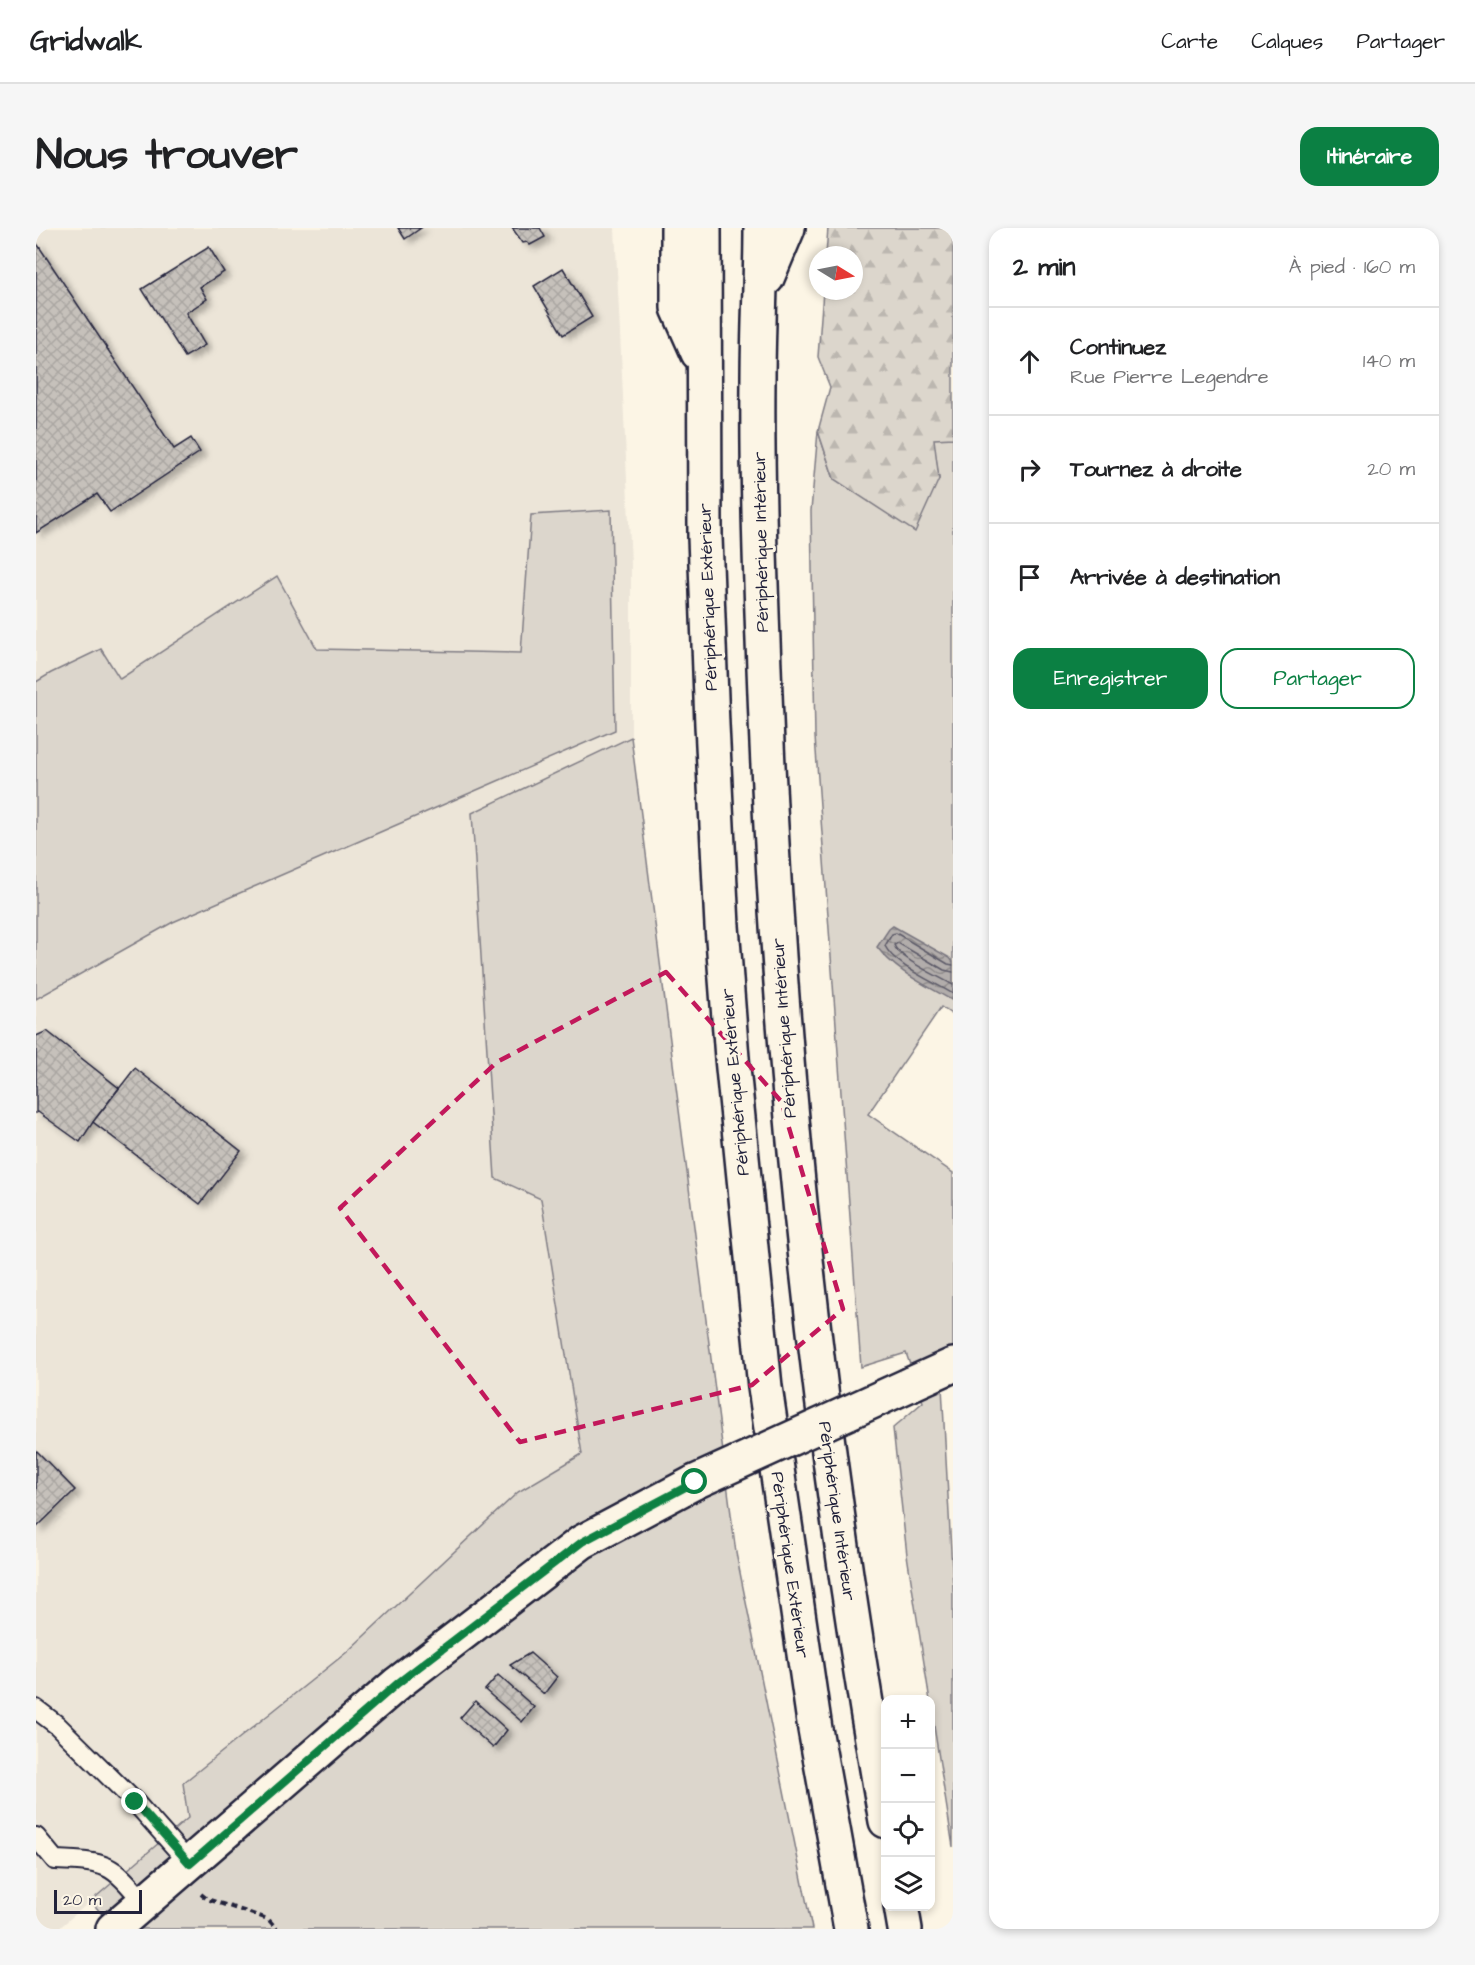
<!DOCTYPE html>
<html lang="fr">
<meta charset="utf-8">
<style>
:root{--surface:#fff;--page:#f6f6f6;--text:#202124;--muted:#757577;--line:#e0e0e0;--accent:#0b8043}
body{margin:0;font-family:"Architects Daughter",sans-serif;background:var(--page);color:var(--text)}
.controls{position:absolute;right:18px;bottom:18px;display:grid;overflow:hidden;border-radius:12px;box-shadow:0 3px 9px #0003}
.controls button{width:54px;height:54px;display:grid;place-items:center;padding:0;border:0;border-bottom:2px solid var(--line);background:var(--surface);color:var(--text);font:30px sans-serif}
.compass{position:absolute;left:773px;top:18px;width:54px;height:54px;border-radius:50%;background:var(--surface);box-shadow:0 3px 9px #0003;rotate:100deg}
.scale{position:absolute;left:18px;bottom:15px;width:88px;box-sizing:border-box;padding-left:6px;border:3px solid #22223b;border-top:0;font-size:16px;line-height:21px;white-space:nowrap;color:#22223b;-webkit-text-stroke:4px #fcf5e5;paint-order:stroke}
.stop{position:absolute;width:18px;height:18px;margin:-14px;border:4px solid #0b8043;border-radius:50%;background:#fff}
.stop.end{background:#0b8043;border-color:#fff;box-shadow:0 2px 6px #0008}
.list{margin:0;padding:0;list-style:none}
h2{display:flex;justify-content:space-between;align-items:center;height:78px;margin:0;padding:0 24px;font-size:26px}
h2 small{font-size:20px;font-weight:400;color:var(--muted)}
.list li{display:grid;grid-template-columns:39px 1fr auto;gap:18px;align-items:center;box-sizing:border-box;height:108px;padding:0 24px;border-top:2px solid var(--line)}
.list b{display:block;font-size:22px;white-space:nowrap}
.list p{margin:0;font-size:20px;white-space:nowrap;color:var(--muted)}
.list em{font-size:20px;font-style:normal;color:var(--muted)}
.actions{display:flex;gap:12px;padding:18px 24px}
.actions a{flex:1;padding:14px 0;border:2px solid var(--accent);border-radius:18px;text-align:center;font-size:21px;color:var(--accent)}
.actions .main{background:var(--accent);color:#fff}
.icon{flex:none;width:33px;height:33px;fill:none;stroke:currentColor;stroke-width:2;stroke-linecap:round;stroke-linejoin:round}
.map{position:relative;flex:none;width:917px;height:1701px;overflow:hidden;border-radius:18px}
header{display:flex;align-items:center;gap:36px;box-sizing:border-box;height:84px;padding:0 30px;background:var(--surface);border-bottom:2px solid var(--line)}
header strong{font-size:28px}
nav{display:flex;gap:33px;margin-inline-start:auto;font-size:21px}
.intro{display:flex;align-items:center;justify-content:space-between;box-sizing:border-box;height:144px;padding:0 36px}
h1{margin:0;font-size:42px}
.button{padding:15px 27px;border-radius:18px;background:var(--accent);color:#fff;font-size:21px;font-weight:700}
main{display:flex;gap:36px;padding:0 36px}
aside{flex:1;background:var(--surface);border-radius:18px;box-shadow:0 3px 9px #0003}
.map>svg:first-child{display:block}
</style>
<header>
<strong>Gridwalk</strong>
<nav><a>Carte</a><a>Calques</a><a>Partager</a></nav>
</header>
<div class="intro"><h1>Nous trouver</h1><a class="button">Itinéraire</a></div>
<main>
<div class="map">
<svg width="917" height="1701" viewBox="0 0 917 1701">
<defs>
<pattern id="forest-firs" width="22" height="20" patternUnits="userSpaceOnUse" patternTransform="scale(1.5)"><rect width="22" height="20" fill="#dcd6cc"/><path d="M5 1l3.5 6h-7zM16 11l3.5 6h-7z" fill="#bcb7b0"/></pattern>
<pattern id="water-waves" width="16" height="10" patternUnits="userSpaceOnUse" patternTransform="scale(1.5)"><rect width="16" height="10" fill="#b2adab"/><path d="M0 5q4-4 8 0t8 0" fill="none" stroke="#908c8c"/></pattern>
<pattern id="building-cross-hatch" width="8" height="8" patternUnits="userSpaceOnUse" patternTransform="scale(1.5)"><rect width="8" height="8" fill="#c6c1bb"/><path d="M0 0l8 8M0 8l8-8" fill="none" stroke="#aaa6a2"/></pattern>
<filter id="shadow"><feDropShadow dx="6" dy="4" stdDeviation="3" flood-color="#0004"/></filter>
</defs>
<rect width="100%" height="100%" fill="#fcf5e5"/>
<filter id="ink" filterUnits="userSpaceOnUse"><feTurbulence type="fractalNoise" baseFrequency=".0167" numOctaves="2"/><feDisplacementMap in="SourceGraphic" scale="12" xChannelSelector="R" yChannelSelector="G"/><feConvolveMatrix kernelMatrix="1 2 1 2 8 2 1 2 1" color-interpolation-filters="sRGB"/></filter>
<g filter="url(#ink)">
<polygon fill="#ece5d8" points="0,0 579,0 595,336 595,509 436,585 505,971 546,1227 482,1264 311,1424 147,1555 152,1590 22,1701 0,1701"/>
<g fill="#dcd6cc" stroke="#7f7c84" stroke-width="1.5">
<polygon points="782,203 798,251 903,251 897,210 917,210 917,787 905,779 832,886 917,945 917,1154 906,1159 917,1359 917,1619 871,1327 857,1200 887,1174 870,1125 825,1139 779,509 775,283"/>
<polygon points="575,282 579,502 137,694 0,771 0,454 15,445 65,421 84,451 241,348 281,421 485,425 495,287"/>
<polygon points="595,509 700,1325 776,1701 78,1701 55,1673 152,1590 147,1555 311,1424 482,1264 546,1226 505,971 459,950 436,585"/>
</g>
<polygon fill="url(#forest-firs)" stroke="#7f7c84" stroke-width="1.5" points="792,0 917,0 917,210 898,211 903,251 879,304 798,251 782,203 794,159 782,129 787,63 818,63 818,27 790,27"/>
<path fill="url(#water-waves)" stroke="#78757e" stroke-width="1.5" d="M 857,698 L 914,730 L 917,734 L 917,773 C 890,757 860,744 841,719 L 853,701 Z"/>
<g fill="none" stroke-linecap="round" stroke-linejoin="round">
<g stroke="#5c5a68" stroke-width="1.5">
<path d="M 917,737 L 912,736 L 860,705 L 856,706 L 849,718 C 858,737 898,754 917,766"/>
<path d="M 917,744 L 908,742 L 862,715 L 858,717 C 862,730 904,749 917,757"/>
</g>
</g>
<g fill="url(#building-cross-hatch)" stroke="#22223b" stroke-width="1.5" filter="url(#shadow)">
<polygon points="362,0 385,0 369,11"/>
<polygon points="476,0 504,0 509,9 494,17 491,14 487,15"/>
<polygon points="0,14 138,221 155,210 164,224 74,284 61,266 0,305"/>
<polygon points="173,19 188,44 164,59 171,71 150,85 169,117 149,129 106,61"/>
<polygon points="527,40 556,89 527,107 498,58"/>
<polygon points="11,803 83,860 57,894 44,914 2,884 0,885 0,808"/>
<polygon points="99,840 205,923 164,976 57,894"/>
<polygon points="0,1222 39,1262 0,1300"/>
<polygon points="494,1425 521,1449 508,1466 474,1437"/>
<polygon points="462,1447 498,1479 486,1494 449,1462"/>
<polygon points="439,1473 471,1502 457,1520 424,1490"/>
</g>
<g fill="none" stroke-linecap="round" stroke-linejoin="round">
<g stroke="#22223b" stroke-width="22">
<g id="lane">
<polyline points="0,1481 21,1497 99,1574 154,1636"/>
<path d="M 0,1609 L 19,1632 C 70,1634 75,1634 108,1675"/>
</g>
</g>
<g stroke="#22223b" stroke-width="38">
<g id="street">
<polyline points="875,1156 917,1137"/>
<polyline points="77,1701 362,1455 546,1314 659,1254"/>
</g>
</g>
<g stroke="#22223b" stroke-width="38">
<g id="highway">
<polyline points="642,0 642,80 662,125"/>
<polyline points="668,0 669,309 676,497 686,698 696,830 729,1159 779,1501 815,1701"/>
<path d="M 725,0 C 725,51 722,102 722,153 C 721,257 725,362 729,466 C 743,845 784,1221 850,1593"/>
<polyline points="731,50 752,0"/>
<polyline points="865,1678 869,1701"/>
</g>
</g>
<polyline stroke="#22223b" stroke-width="4" stroke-dasharray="6 4.5" stroke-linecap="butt" points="165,1666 171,1671 232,1691 241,1701"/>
<use href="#lane" stroke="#fcf5e5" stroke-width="18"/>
<use href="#street" stroke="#fcf5e5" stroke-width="33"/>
<use href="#highway" stroke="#fcf5e5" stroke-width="33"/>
<g stroke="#22223b" stroke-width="38" stroke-linecap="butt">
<polyline id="street-bridge" points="659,1254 875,1156"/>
</g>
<use href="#street-bridge" stroke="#fcf5e5" stroke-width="33"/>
</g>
</g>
<g fill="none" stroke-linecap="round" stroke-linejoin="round" filter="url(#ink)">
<polyline stroke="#0b8043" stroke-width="8" points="99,1574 154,1636 362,1455 546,1314 659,1254"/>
</g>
<path fill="none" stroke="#c2185b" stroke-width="4.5" stroke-dasharray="12 8" stroke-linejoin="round" d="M 630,744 L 745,873 L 807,1081 L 716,1157 L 484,1214 L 304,980 L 461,834 Z"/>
<g text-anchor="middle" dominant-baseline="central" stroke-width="6" stroke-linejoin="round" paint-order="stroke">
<g font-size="18" fill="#22223b" stroke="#fcf5e5">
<text transform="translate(725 314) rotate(-91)">Périphérique Intérieur</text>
<text transform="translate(672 369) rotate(-92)">Périphérique Extérieur</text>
<text transform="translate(748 800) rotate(-94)">Périphérique Intérieur</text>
<text transform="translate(699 854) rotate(-95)">Périphérique Extérieur</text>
<text transform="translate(801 1283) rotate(82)">Périphérique Intérieur</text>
<text transform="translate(754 1337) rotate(82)">Périphérique Extérieur</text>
</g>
</g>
</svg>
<div class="controls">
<button>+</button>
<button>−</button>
<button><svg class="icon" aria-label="locate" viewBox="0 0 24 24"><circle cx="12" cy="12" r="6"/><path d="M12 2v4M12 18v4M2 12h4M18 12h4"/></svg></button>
<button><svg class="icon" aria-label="layers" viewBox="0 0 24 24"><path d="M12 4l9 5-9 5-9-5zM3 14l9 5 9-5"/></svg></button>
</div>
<svg class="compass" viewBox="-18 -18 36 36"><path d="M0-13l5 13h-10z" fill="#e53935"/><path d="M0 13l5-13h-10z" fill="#757577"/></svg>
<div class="scale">20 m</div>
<div class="stop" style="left:659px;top:1254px"></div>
<div class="stop end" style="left:99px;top:1574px"></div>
</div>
<aside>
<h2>2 min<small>À pied · 160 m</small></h2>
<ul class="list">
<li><svg class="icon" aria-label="ahead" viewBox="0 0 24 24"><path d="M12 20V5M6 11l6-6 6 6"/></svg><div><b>Continuez</b><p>Rue Pierre Legendre</p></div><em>140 m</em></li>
<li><svg class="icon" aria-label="right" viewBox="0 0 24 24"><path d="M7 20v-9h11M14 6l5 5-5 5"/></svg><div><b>Tournez à droite</b></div><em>20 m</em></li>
<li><svg class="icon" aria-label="arrive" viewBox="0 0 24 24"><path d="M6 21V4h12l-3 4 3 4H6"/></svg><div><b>Arrivée à destination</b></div></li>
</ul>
<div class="actions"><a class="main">Enregistrer</a><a>Partager</a></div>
</aside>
</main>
